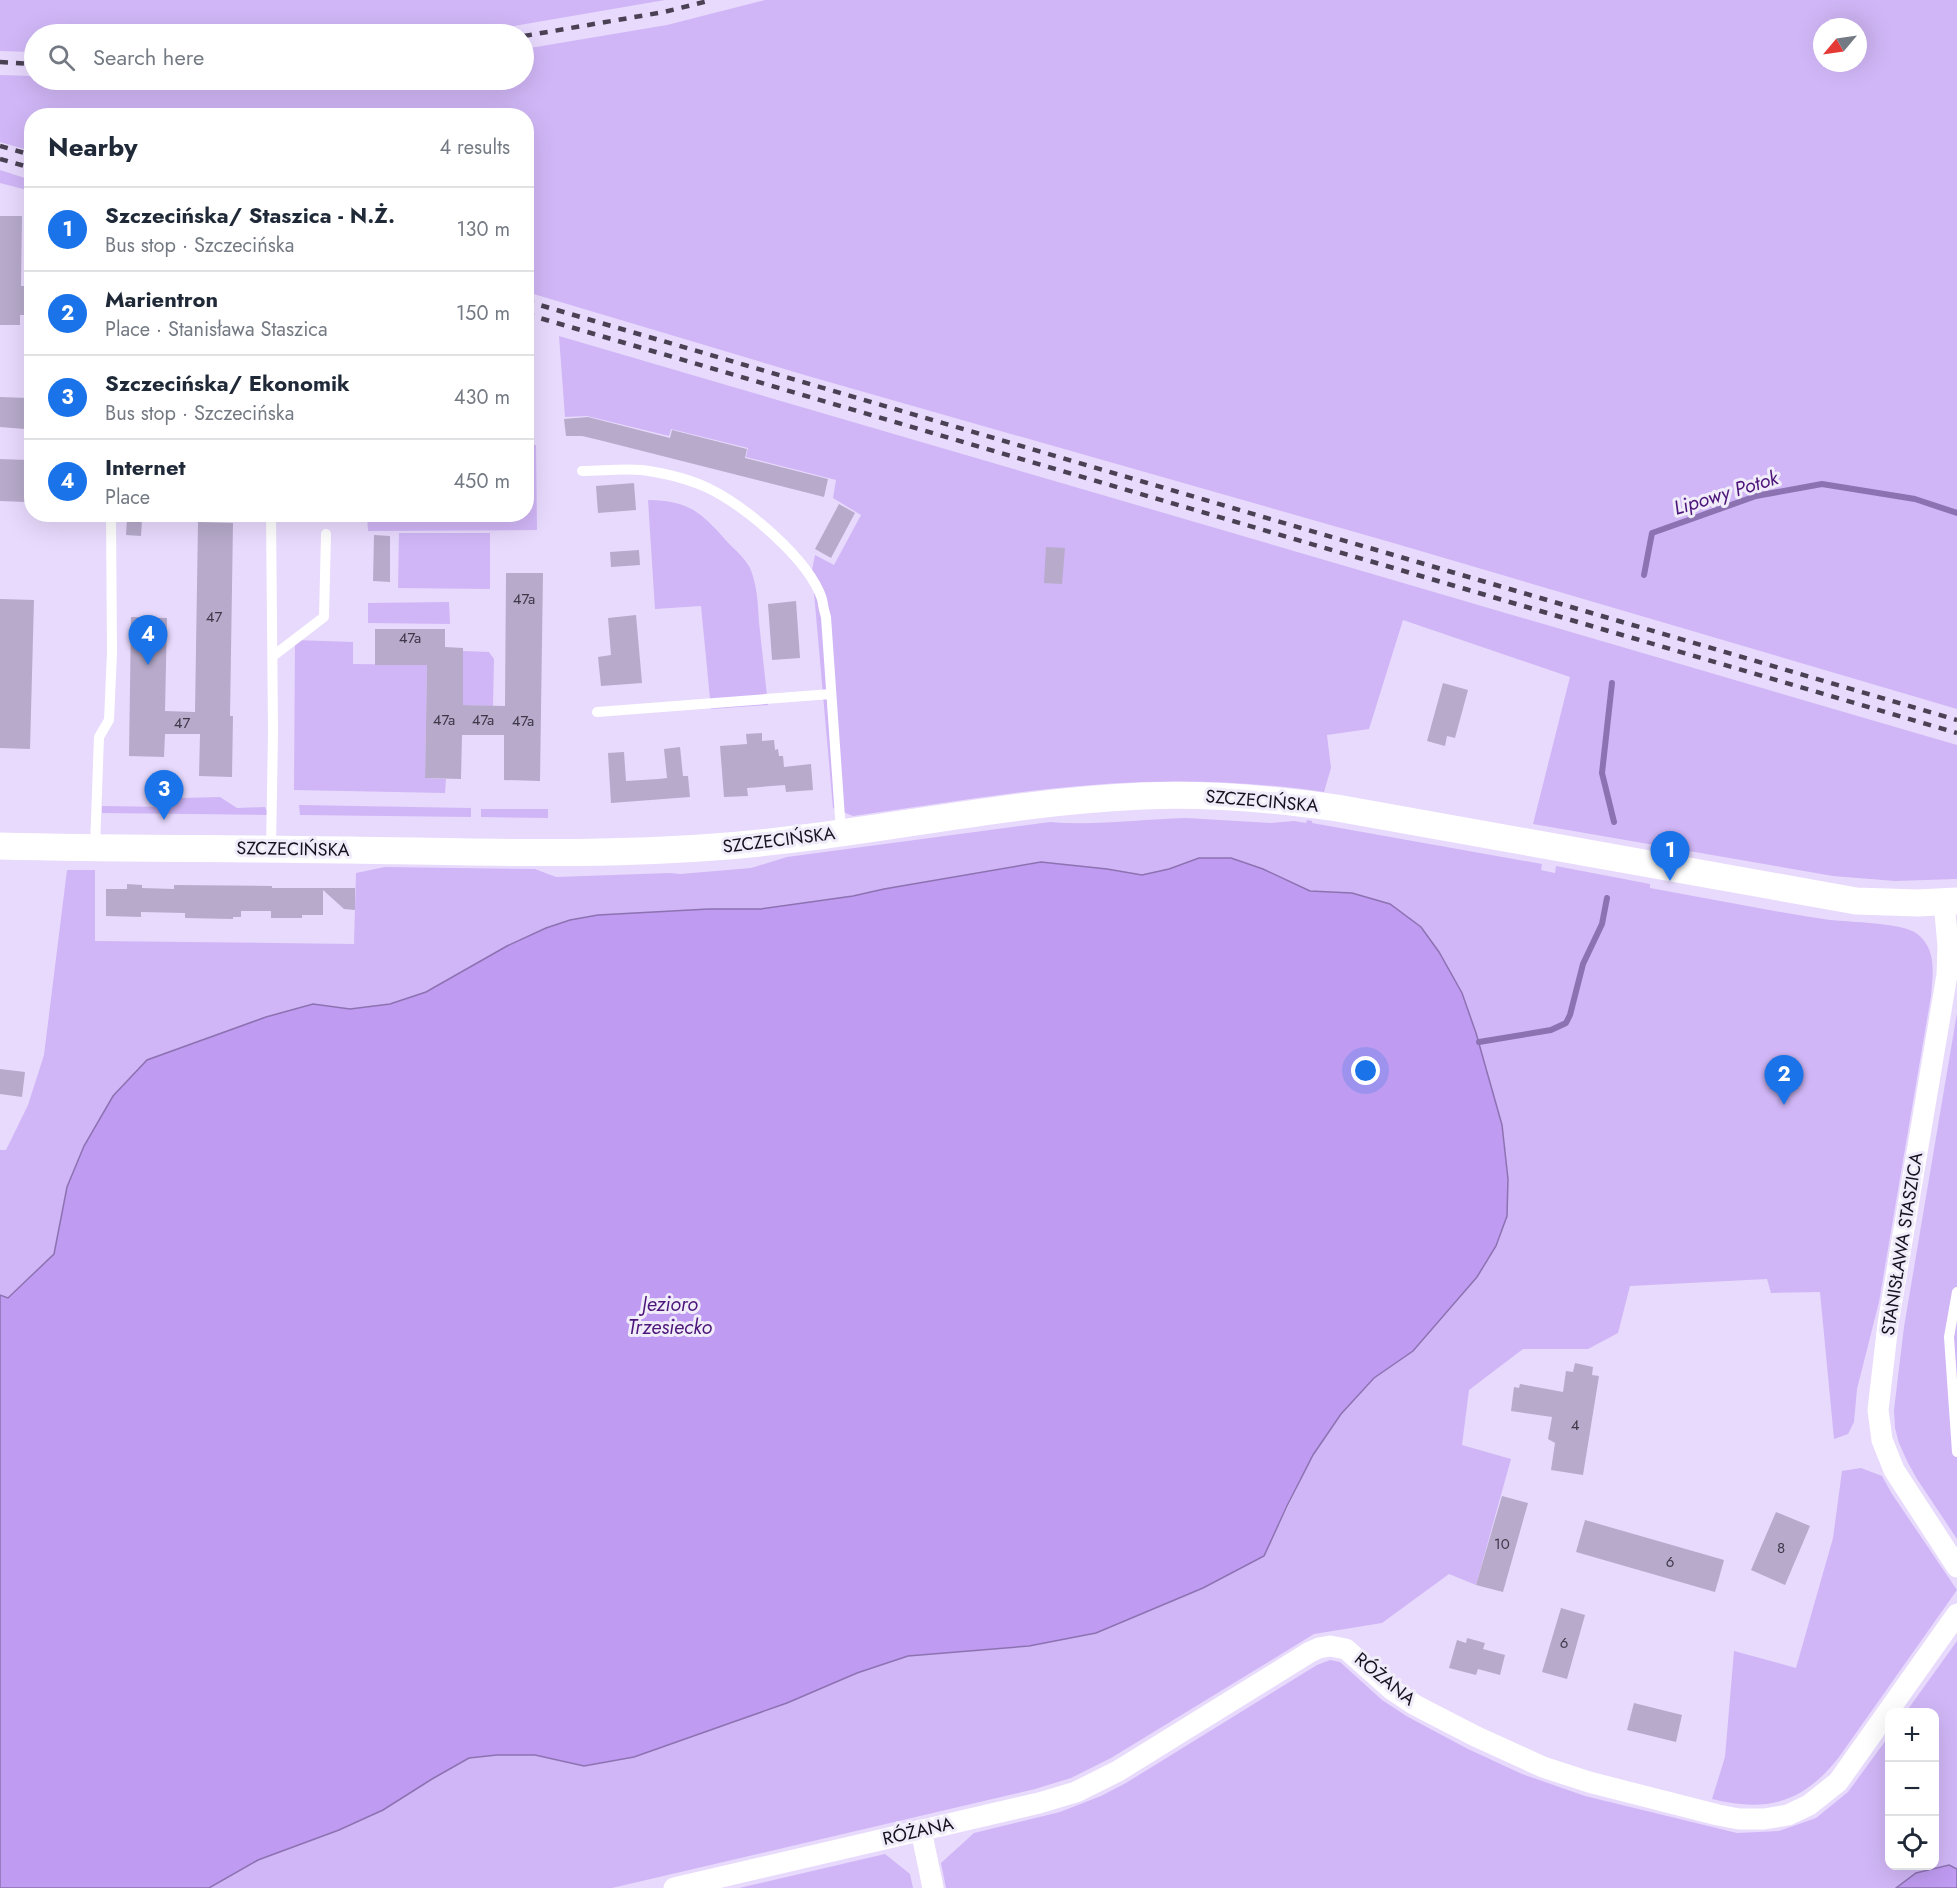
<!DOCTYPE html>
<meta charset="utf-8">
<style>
:root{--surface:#fff;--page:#f2f2f3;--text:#1f2937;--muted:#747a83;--line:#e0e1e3;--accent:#1a73e8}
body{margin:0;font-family:Jost,sans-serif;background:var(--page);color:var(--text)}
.controls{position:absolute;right:18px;bottom:18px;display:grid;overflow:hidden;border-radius:12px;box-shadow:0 6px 24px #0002}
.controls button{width:54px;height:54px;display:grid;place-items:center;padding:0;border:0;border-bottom:2px solid var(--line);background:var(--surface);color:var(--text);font:30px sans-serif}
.compass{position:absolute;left:1813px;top:18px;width:54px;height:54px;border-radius:50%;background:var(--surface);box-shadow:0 6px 24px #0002;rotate:241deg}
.you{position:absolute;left:1366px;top:1071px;width:21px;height:21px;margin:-15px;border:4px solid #fff;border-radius:50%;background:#1a73e8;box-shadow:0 0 0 9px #1a73e833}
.badge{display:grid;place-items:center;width:39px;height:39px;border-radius:50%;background:var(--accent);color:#fff;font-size:20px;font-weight:700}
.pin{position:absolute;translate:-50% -50px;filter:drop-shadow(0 2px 3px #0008)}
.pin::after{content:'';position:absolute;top:32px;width:21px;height:18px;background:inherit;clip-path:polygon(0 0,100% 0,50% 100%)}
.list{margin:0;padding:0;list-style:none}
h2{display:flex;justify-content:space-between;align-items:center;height:78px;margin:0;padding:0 24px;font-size:26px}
h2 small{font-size:20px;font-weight:400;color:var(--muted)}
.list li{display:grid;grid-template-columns:39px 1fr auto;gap:18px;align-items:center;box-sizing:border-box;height:84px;padding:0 24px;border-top:2px solid var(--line)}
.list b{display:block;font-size:22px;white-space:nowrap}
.list p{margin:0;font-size:20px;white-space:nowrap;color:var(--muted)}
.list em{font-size:20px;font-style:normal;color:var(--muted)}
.icon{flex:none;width:33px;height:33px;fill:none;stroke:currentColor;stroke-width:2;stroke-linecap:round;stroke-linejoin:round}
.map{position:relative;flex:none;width:1957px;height:1888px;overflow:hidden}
.search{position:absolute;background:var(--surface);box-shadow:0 6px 24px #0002;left:24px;top:24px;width:510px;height:66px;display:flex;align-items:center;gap:15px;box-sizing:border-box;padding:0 21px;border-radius:33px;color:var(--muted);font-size:22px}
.panel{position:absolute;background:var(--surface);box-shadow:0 6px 24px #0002;left:24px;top:108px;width:510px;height:414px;border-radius:24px}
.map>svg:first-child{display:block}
</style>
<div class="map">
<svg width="1957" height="1888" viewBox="0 0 1957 1888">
<rect width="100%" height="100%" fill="#e8dafd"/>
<g fill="#d0b6f6" fill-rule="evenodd">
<polygon points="0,0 665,0 497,29 451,34 34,34 34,52 0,51"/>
<path d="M 765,0 L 1957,0 L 1957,709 L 1390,542 L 808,376 L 527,292 L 526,116 L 32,116 L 31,151 L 0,142 L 0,75 L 34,76 L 34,80 L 524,80 L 524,49 L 667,25 ZM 1822,27 L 1858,27 L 1858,63 L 1822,63 Z"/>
<polygon points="0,170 31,180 31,191 0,183"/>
<path d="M 559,336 L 1957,745 L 1957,879 L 1895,881 L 1833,876 L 1533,824 L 1570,677 L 1403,620 L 1369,729 L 1327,735 L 1331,768 L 1324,792 C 1264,783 1203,780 1143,782 C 1046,785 949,803 853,816 L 833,808 L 812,570 L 815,555 L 834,565 L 861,515 L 833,498 L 836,480 L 746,457 L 748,448 L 671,429 L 669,436 L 587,416 L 565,417 Z"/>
<polygon points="527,445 536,445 537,530 368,531 367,515 526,514"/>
<path d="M 648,500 C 686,501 698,509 723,537 C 732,548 743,555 750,568 C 757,584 758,604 759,622 C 762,650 765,677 768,705 L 711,709 L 701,606 L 655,609 Z"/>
<polygon points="399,533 490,533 490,589 398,588"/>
<polygon points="449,602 450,624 368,623 368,603"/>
<polygon points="295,640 353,642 353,664 427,665 425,778 446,779 445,793 294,790"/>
<polygon points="463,651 489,652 494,659 493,706 463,705"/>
<polygon points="220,797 237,808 265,807 269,815 102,813 102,806 167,807 180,798"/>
<polygon points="299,805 471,808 471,817 300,815"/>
<polygon points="481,809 548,809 548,818 481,817"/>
<path d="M 1186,818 L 1271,823 L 1294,821 L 1306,823 L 1307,820 L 1312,821 L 1312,823 L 1542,864 L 1541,870 L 1555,873 L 1556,866 L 1650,884 L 1650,888 C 1710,899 1770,911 1830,920 C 1850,922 1902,923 1916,933 C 1937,948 1933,973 1931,996 L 1879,1302 L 1857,1389 L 1854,1422 L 1848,1434 L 1834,1439 L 1820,1292 L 1771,1293 L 1767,1279 L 1630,1286 L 1618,1333 L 1588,1349 L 1523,1349 L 1469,1390 L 1462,1445 L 1511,1459 L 1476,1585 L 1449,1574 L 1382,1623 L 1314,1634 L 1111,1758 L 1071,1778 L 1035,1789 L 612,1888 L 209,1888 L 258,1860 L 339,1830 L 383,1810 L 432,1779 L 469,1758 L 497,1755 L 535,1755 L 584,1766 L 733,1723 L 857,1673 L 908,1656 L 1029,1646 L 1096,1633 L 1264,1556 L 1313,1455 L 1341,1414 L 1374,1378 L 1413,1351 L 1451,1308 L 1477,1277 L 1496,1246 L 1507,1216 L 1488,1073 L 1462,993 L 1439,953 L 1421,927 L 1352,893 L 1310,891 L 1263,869 L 1231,858 L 1142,875 L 1107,869 L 1041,862 L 884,889 L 853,896 L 761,909 L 709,909 L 598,915 L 570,920 L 546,928 L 507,946 L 426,992 L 390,1004 L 350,1009 L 313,1004 L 147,1060 L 113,1096 L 84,1146 L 67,1187 L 70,1257 L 0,1349 L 0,1150 L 6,1150 L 28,1105 L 44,1055 L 67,870 L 95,870 L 95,941 L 354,944 L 356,873 L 385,867 L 535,869 L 556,877 L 670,873 L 680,874 L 751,868 L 787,857 L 1050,822 C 1095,826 1141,819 1186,818 Z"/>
<polygon points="1957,1013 1957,1539 1917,1479 1908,1463 1899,1443 1895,1428 1894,1410 1904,1327"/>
<path d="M 1861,1468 L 1882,1476 L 1892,1494 L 1957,1590 L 1839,1757 C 1804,1802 1768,1813 1712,1799 L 1725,1757 L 1734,1651 L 1796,1668 L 1833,1538 L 1842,1471 Z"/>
<polygon points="1957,1641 1957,1869 1948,1865 1916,1873 1896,1888 946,1888 941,1863 974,1833 1060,1812 1101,1796 1126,1783 1317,1665 1330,1660 1340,1662 1382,1700 1408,1717 1468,1749 1522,1774 1585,1796 1737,1833 1779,1831 1816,1818 1848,1792 1889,1736 1890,1866 1934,1866 1934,1712 1906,1712"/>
<polygon points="885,1854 910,1874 913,1888 739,1888"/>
</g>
<g fill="#bf9bf1" stroke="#8d72b2" stroke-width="1.5">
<polygon points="1199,858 1231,858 1263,869 1310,891 1352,893 1390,904 1421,927 1439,952 1462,993 1476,1033 1502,1125 1508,1179 1507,1216 1496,1246 1477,1277 1413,1351 1374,1378 1341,1414 1313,1455 1287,1506 1264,1556 1203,1588 1096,1633 1029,1646 908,1656 857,1673 787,1703 634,1757 584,1766 535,1755 497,1755 469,1758 432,1779 383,1810 339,1830 258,1860 209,1888 0,1888 0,1295 8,1298 54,1254 67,1187 84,1146 113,1096 147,1060 266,1017 313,1004 350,1009 390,1004 426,992 507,946 546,928 570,920 598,915 709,909 761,909 853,896 884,889 1041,862 1107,869 1142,875 1169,869"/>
<polygon points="1949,1865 1957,1869 1957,1888 1896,1888 1916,1873"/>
</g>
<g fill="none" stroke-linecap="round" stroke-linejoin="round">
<g stroke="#8d72b2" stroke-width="6">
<polyline points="1644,575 1652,533 1756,496 1822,484 1915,499 1957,513"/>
<polyline points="1612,683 1602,773 1614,822"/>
<polyline points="1479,1042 1551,1030 1566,1023 1570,1015 1583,964 1602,924 1607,898"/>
</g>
</g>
<g fill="#b7aacb">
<polygon points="0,216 22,216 21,286 31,286 31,315 20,315 20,325 0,325"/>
<polygon points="0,397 27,398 25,429 0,427"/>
<polygon points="588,417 670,438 672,430 747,449 745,458 828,479 824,497 599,440 582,436 566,436 564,419"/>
<polygon points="0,459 27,460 26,502 0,501"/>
<polygon points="634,483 636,510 598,513 596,486"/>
<polygon points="839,504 855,513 831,558 815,549"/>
<polygon points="127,519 142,520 141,536 126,535"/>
<polygon points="198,522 233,523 230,716 233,716 232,777 199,776 200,734 165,734 164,757 129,756 131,617 167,618 165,711 195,712"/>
<polygon points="374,535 390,536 390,582 373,581"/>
<polygon points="1046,547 1065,548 1062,584 1044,583"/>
<polygon points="639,550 640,565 611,567 610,552"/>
<polygon points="506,573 543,573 540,781 504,780 504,735 462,735 461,779 425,778 427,665 375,665 375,629 445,629 445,647 463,648 463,705 505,706"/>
<polygon points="0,599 34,600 30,749 0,748"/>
<polygon points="796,601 800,658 772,660 768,604"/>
<polygon points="636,615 642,683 601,686 598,657 611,655 608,618"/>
<polygon points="1443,683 1468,690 1455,738 1447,736 1445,746 1427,741"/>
<polygon points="762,733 762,741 774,740 775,750 778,749 779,756 783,756 784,767 811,764 813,790 786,792 785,785 747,788 748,796 724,797 720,746 747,744 746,734"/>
<polygon points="680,747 683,776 688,776 690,797 611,803 608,753 624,752 626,781 658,779 667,778 664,749"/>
<polygon points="127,884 142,885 142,888 174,889 174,885 272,886 272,888 355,888 355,910 344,909 323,890 323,915 302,915 302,918 271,918 271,911 241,911 241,917 233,917 233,919 185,918 185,913 141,912 141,917 106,916 106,889 127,889"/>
<polygon points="0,1069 25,1072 22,1097 0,1094"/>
<polygon points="1575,1363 1593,1367 1592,1375 1599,1376 1583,1475 1551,1470 1555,1443 1548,1439 1552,1417 1511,1411 1514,1387 1519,1388 1520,1384 1563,1392 1566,1371 1573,1372"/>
<polygon points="1502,1496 1528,1503 1503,1592 1476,1585"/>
<polygon points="1776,1512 1810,1526 1785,1585 1751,1570"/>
<polygon points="1585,1520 1724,1560 1715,1592 1576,1552"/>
<polygon points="1561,1608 1585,1615 1567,1679 1542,1672"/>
<polygon points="1467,1638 1485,1643 1483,1649 1505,1655 1500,1675 1478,1669 1476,1675 1449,1668 1457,1640 1466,1643"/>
<polygon points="1634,1703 1682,1715 1676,1742 1627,1730"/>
</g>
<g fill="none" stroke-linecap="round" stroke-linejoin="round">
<g stroke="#fff" stroke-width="10">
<path d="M 582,471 C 601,471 622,468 642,470 C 663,473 689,479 708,488 C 745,506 809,559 822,599 C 823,605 824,611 826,617 L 841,832"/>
<polyline points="271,514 273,732 271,849"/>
<polyline points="273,656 324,617 326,534"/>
<polyline points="597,712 831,694"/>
<polyline points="95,847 99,737 109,720 112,653 111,514"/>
<polyline points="1957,1292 1949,1337 1957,1452"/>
</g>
<g stroke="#fff" stroke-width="21">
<polyline points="1944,902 1948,946 1947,975 1888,1324 1878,1410 1882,1440 1894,1470 1957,1567"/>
<polyline points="921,1830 933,1888"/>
<polyline points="674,1888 1039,1803 1076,1792 1118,1771 1310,1652 1319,1648 1330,1646 1346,1649 1391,1689 1415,1705 1475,1736 1543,1767 1589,1782 1718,1815 1739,1819 1764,1819 1788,1815 1809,1805 1838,1782 1957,1614"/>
</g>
<path stroke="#fff" stroke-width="27" d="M 0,846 C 117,849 234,848 351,850 C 472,852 594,856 714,847 C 858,837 999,802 1143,796 C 1208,793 1273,799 1337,808 L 1856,901 L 1918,903 L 1957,901"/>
<g stroke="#4a4254" stroke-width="4.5" stroke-dasharray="8 8" stroke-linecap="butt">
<polyline points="524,36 664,12 712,0"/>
<polyline points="0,62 34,64"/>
<polyline points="0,146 32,155"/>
<polyline points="0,159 32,168"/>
<polyline points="526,301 1957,720"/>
<polyline points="526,314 1957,733"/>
</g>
</g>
<g text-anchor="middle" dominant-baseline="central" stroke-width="6" stroke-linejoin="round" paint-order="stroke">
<g font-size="15" fill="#3f3849">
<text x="524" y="599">47a</text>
<text x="214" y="617">47</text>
<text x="410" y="638">47a</text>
<text x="444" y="720">47a</text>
<text x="483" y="720">47a</text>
<text x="523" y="721">47a</text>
<text x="182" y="723">47</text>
<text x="1575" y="1425">4</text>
<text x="1502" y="1544">10</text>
<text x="1781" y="1548">8</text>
<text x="1670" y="1562">6</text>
<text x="1564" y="1643">6</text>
</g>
<g font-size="18" fill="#17121e" stroke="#f1ecfa">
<text transform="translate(1262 801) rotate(5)">SZCZECIŃSKA</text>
<text transform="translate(779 840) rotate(-7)">SZCZECIŃSKA</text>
<text transform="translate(293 849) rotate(1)">SZCZECIŃSKA</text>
<text transform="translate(1902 1244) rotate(-81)">STANISŁAWA STASZICA</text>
<text transform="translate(1385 1679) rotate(39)">RÓŻANA</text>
<text transform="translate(918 1831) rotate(-13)">RÓŻANA</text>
</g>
<g font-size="20" font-style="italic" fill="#4b1579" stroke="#f1ecfa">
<text transform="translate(1726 493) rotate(-17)">Lipowy Potok</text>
<text x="670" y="1304">Jezioro<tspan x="670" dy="23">Trzesiecko</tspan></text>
</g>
</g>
</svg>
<div class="controls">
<button>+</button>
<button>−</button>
<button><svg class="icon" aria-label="locate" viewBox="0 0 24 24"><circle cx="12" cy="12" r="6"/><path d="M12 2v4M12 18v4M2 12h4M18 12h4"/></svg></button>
</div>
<svg class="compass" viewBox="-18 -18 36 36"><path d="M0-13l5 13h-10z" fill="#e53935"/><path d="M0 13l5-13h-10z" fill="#747a83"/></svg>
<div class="you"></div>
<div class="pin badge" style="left:1670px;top:881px">1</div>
<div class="pin badge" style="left:1784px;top:1105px">2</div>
<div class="pin badge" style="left:164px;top:820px">3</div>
<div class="pin badge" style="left:148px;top:665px">4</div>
<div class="search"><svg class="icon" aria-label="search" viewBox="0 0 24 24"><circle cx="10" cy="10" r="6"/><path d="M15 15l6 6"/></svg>Search here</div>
<section class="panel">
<h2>Nearby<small>4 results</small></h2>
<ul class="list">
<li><span class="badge">1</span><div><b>Szczecińska/ Staszica - N.Ż.</b><p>Bus stop · Szczecińska</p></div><em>130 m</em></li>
<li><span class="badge">2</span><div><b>Marientron</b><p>Place · Stanisława Staszica</p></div><em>150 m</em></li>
<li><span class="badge">3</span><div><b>Szczecińska/ Ekonomik</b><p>Bus stop · Szczecińska</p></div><em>430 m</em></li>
<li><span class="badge">4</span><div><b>Internet</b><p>Place</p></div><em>450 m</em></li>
</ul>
</section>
</div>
